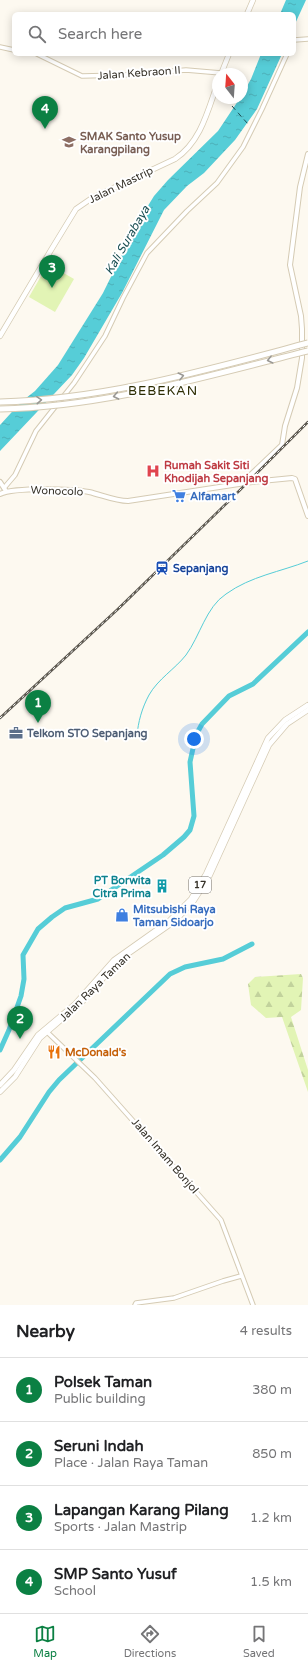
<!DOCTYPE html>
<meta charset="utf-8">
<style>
:root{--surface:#fff;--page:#f6f6f6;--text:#202124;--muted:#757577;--line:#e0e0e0;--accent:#0b8043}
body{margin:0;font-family:"Varela Round",sans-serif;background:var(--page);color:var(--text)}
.compass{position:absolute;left:212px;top:68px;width:36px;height:36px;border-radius:50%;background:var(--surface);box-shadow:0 2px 10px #0003;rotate:343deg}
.you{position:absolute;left:194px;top:739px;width:14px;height:14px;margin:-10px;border:3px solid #fff;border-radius:50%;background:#1a73e8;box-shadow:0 0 0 6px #1a73e833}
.badge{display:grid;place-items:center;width:26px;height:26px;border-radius:50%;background:var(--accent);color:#fff;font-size:13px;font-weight:700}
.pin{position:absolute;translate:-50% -33px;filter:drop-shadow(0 1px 2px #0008)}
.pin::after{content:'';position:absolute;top:21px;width:14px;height:12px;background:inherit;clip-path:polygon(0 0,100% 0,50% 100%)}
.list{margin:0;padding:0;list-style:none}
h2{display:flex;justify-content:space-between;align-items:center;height:52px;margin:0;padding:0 16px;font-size:17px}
h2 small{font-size:13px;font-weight:400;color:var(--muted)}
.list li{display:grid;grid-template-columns:26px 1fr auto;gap:12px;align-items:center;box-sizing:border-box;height:64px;padding:0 16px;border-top:1px solid var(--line)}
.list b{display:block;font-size:15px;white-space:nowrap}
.list p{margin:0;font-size:13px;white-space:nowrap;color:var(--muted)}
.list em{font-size:13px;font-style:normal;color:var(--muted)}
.icon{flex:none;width:22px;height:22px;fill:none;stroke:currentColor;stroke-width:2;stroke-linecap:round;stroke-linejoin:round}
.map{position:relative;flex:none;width:308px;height:1305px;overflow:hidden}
.search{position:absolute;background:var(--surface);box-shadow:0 2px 10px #0003;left:12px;right:12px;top:12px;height:44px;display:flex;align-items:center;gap:10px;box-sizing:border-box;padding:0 14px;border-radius:6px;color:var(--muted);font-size:15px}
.sheet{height:308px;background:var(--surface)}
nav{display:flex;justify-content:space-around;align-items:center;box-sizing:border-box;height:56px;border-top:1px solid var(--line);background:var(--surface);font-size:11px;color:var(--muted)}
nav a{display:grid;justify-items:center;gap:2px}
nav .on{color:var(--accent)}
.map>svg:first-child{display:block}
</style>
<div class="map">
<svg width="308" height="1305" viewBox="0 0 308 1305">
<defs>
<pattern id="forest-firs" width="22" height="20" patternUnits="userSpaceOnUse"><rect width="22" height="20" fill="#e2f4b5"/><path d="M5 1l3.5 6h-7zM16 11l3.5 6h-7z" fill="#c2d29c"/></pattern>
<pattern id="water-ripples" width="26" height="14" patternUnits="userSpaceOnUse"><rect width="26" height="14" fill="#56cdd7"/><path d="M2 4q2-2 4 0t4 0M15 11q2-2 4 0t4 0" fill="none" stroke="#4cb0b9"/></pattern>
</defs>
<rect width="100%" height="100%" fill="#fdf9f0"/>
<polygon fill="#e2f4b5" points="48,264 74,279 55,312 29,297"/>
<polygon fill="url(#forest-firs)" points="301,974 303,978 301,1010 291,1017 308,1070 308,1092 282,1017 266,1018 251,1005 248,984 255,977"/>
<g fill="url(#water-ripples)">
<polygon points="286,0 306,0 294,26 294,14 280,14"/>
<polygon points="261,54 282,54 257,109 235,140 204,173 187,186 164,210 122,293 84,358 72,375 0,451 0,425 21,402 35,391 58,365 103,293 138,222 154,196 168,180 218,131 240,98 242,98 242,95 251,79"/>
</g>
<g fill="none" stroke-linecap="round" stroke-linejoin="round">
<path stroke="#56cdd7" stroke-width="1" d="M 137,736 C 138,722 142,708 149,695 C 158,679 175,669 186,655 C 200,636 206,607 226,594 C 251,576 280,572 308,561"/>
<g stroke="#56cdd7" stroke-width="5">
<polyline points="0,1050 9,1030 21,996 24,979 23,955 38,929 52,917 65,908 98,899 163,855 184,837 190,830 194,816 190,762 196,735 202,724 229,696 253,684 308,632"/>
<polyline points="0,1160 20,1137 49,1092 59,1080 170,974 185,967 223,959 252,944"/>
</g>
<polyline stroke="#1b4f53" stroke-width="1" stroke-dasharray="5 4" stroke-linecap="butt" points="232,106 248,124"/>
<g stroke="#d5cbb4" stroke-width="5.5">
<g id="tertiary">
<polyline points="294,40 308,39"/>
<polyline points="0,47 14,50"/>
<polyline points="37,54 82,76 125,75 186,70 221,73"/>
<polyline points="4,488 15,475 36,431 74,383 105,336 123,298 147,253 187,211 217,183 243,147 262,109 287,54"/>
<polyline points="46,1031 95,1078 221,1220 253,1305"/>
<polyline points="135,1305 136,1303 174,1298 223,1281 241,1276"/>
</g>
</g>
<g stroke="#d5cbb4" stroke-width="6">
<g id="secondary">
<polyline points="0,482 6,491"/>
<polyline points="242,483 282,445 285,426 297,388 302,358 302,329 301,316 290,265 300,187 308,154"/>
<path d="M 0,494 C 14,487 73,489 89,492 C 102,495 115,501 128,501 L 252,482 L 292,478 L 295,479 L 308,516"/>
</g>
</g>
<g stroke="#d5cbb4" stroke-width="6">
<g id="primary">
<polyline points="247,14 253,0"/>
<polyline points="221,74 229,54"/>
<path d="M 0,336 L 51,250 L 76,209 L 92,198 L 175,159 C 201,142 208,110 218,82"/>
</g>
</g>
<g stroke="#d5cbb4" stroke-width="6">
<g id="trunk">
<polyline points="0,1085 14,1070 38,1035 75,1004 114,960 169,921 191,899 206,874 268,738 285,720 308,705"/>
<polyline points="0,1092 15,1077 40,1038 83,1001 119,960 175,921 193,902 209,877 269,745 287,724 308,710"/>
</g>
</g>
<use href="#tertiary" stroke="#fff" stroke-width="3.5"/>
<use href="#secondary" stroke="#fff" stroke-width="4"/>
<use href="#primary" stroke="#fff" stroke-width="4.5"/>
<use href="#trunk" stroke="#fff" stroke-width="4.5"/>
<g stroke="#5d5950" stroke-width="2.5">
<polyline id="rail" points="0,718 118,609 231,499 308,422"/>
</g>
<use href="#rail" stroke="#fff" stroke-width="1" stroke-dasharray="3" stroke-linecap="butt"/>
<g stroke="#d5cbb4" stroke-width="7" stroke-linecap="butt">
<g id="motorway-bridge">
<path d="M 0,402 C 106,399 206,370 308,343"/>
<path d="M 0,409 C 105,407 207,376 308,351"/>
</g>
</g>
<use href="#motorway-bridge" stroke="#fff" stroke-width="5"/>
</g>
<defs><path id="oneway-chevron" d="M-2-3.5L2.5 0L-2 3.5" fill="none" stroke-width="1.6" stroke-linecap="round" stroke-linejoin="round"/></defs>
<g stroke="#9a9894">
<use href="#oneway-chevron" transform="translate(270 360) rotate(166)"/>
<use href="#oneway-chevron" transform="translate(181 376) rotate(-14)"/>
<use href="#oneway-chevron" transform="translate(116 396) rotate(169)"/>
<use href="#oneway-chevron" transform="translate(39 400) rotate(-4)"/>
</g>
<defs>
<g id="school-bare" transform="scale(1.08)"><path d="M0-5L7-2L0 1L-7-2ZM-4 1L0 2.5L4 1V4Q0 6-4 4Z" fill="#8d6e63" stroke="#fff" stroke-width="2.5" paint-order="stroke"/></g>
<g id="hospital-bare" transform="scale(1.08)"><path d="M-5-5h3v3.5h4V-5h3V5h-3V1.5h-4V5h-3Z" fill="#e0444e" stroke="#fff" stroke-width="2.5" paint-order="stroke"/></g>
<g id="supermarket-bare" transform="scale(1.08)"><path d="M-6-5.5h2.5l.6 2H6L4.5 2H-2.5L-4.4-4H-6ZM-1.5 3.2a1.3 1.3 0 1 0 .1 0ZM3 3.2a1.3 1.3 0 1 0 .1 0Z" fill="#3f7fe0" stroke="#fff" stroke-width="2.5" paint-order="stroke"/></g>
<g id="station-bare" transform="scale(1.08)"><path d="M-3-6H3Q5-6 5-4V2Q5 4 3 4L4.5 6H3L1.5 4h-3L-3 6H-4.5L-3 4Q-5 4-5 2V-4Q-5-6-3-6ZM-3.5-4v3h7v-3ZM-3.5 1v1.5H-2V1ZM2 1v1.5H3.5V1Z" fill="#1a4fb4" stroke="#fff" stroke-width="2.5" paint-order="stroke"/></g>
<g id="office-bare" transform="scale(1.08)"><path d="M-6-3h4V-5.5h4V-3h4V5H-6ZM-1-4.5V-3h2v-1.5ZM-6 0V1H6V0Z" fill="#5c6f8a" stroke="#fff" stroke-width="2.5" paint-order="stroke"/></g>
<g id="building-bare" transform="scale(1.08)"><path d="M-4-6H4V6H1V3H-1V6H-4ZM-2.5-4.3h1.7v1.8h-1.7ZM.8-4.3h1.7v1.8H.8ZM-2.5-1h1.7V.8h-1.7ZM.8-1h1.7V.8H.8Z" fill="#0f9aa8" stroke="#fff" stroke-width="2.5" paint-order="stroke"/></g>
<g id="shop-bare" transform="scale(1.08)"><path d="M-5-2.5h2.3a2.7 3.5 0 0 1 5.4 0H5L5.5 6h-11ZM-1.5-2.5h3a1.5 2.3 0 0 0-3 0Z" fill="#3f7fe0" stroke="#fff" stroke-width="2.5" paint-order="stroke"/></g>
<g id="restaurant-bare" transform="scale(1.08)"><path d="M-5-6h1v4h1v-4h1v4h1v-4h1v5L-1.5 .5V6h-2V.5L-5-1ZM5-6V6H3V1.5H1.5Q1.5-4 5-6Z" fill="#e8710a" stroke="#fff" stroke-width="2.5" paint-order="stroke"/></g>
</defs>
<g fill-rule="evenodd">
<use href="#school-bare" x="69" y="142"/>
<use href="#hospital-bare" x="153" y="471"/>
<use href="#supermarket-bare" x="179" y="496"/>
<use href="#station-bare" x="162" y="568"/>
<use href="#office-bare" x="16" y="733"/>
<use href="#building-bare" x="162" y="886"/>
<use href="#shop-bare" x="122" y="915"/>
<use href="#restaurant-bare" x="54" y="1052"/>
</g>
<g text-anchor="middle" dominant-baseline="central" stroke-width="4" stroke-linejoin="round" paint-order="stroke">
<rect fill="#fff" stroke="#726f68" stroke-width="1" x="189" y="877" width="22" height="16" rx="3"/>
<g font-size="10" font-weight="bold" fill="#353128">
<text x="200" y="885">17</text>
</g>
<g font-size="11" fill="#353128" stroke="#fff">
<text transform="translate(139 73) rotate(-4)">Jalan Kebraon II</text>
<text transform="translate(121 185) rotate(-26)">Jalan Mastrip</text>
<text transform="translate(57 491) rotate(2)">Wonocolo</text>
<text transform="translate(95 987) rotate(-44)">Jalan Raya Taman</text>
<text transform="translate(165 1156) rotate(49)">Jalan Imam Bonjol</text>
</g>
<g font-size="11" font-weight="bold" fill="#785e54" stroke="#fff" text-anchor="start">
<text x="80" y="136">SMAK Santo Yusup<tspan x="80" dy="13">Karangpilang</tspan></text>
</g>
<g font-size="11" font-weight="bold" fill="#be3a42" stroke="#fff" text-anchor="start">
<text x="164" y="465">Rumah Sakit Siti<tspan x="164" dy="13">Khodijah Sepanjang</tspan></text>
</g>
<g font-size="11" font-weight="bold" fill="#366cbe" stroke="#fff" text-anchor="start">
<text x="190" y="496">Alfamart</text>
<text x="133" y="909">Mitsubishi Raya<tspan x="133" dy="13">Taman Sidoarjo</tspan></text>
</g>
<g font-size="11" font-weight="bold" fill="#164399" stroke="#fff" text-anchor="start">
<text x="173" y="568">Sepanjang</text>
</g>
<g font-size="11" font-weight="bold" fill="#4e5e75" stroke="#fff" text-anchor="start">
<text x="27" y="733">Telkom STO Sepanjang</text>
</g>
<g font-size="11" font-weight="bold" fill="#0d838f" stroke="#fff" text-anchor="end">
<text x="151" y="880">PT Borwita<tspan x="151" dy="13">Citra Prima</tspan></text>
</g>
<g font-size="11" font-weight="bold" fill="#c56008" stroke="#fff" text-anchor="start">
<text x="65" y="1052">McDonald's</text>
</g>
<g font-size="12" font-style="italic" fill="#1b4f53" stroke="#fff">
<text transform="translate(127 240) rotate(-60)">Kali Surabaya</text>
</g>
<g font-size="13" letter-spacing="1" fill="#2c2c02" stroke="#fff">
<text x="163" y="391">BEBEKAN</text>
</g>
</g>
</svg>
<svg class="compass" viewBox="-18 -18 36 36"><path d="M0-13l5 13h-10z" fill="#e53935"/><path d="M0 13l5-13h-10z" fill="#757577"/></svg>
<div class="you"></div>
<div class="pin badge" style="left:38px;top:723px">1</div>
<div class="pin badge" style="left:20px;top:1039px">2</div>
<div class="pin badge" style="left:52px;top:288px">3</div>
<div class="pin badge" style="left:45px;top:129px">4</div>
<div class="search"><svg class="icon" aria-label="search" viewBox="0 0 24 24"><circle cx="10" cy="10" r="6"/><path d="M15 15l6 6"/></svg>Search here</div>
</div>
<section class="sheet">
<h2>Nearby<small>4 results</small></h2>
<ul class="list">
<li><span class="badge">1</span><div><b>Polsek Taman</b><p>Public building</p></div><em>380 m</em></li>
<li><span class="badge">2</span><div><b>Seruni Indah</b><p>Place · Jalan Raya Taman</p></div><em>850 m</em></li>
<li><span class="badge">3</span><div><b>Lapangan Karang Pilang</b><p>Sports · Jalan Mastrip</p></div><em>1.2 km</em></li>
<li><span class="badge">4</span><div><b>SMP Santo Yusuf</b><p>School</p></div><em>1.5 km</em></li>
</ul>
</section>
<nav>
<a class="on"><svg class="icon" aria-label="map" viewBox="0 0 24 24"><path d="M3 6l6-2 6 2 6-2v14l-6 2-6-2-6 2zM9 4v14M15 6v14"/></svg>Map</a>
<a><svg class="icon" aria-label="directions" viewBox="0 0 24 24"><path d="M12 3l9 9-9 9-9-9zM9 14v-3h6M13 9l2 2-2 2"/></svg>Directions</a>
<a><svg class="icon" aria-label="saved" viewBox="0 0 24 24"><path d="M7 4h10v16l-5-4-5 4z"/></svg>Saved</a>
</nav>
